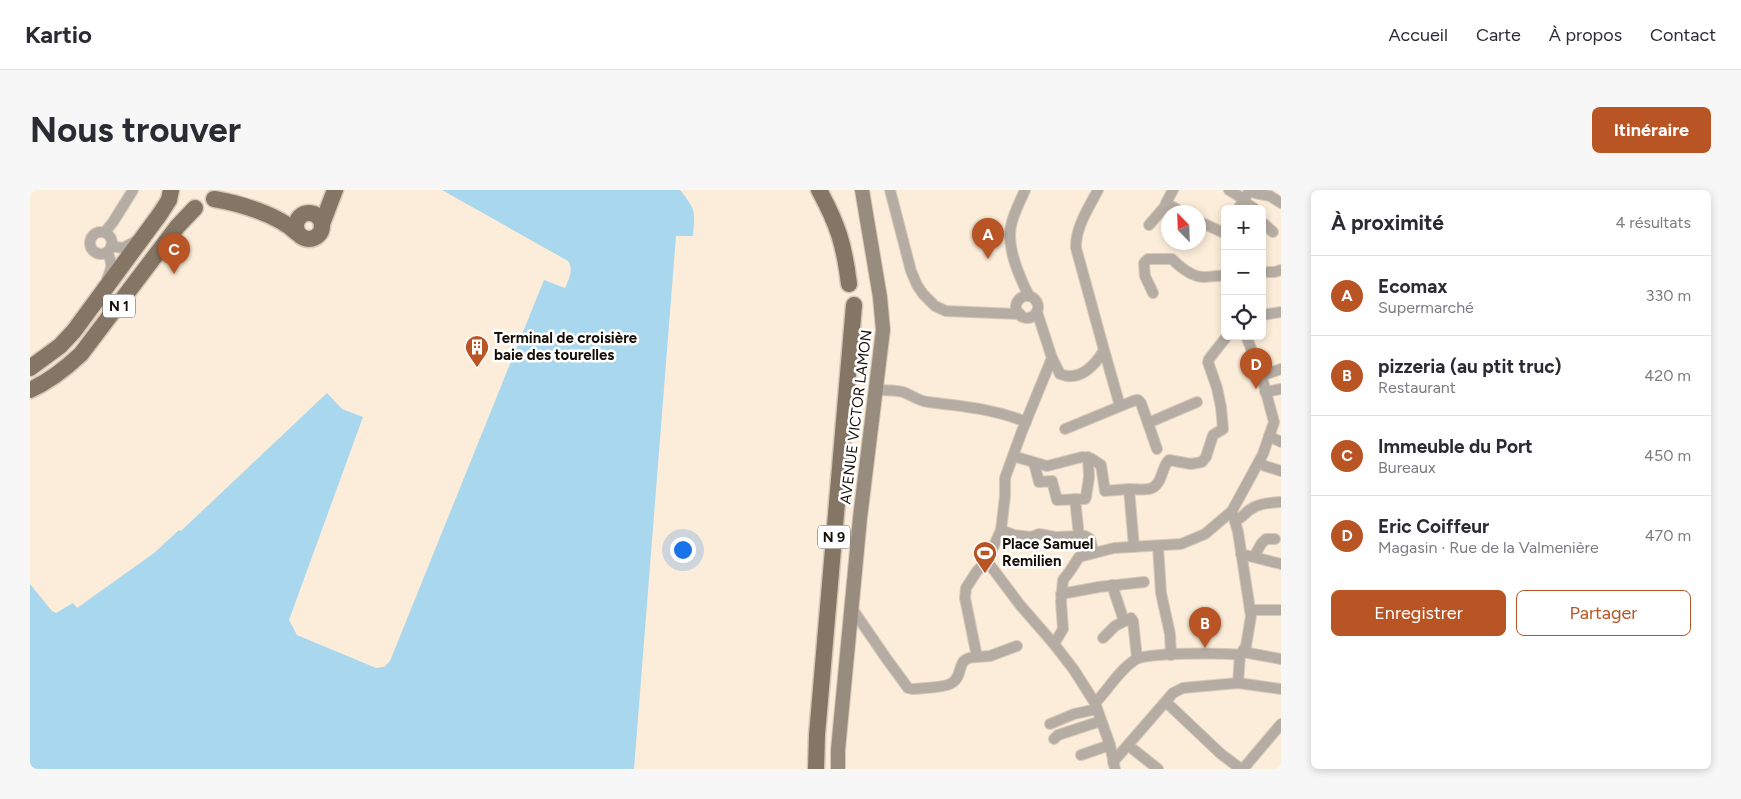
<!DOCTYPE html>
<html lang="fr">
<meta charset="utf-8">
<style>
:root{--surface:#fff;--page:#f7f7f7;--text:#2b2b33;--muted:#7c7c81;--line:#e1e1e2;--accent:#b95424}
body{margin:0;font-family:Figtree,sans-serif;background:var(--page);color:var(--text)}
.controls{position:absolute;right:15px;top:15px;display:grid;overflow:hidden;border-radius:8px;box-shadow:0 2px 8px #0003}
.controls button{width:45px;height:45px;display:grid;place-items:center;padding:0;border:0;border-bottom:1px solid var(--line);background:var(--surface);color:var(--text);font:25px sans-serif}
.compass{position:absolute;left:1131px;top:15px;width:45px;height:45px;border-radius:50%;background:var(--surface);box-shadow:0 2px 8px #0003;rotate:337deg}
.you{position:absolute;left:652px;top:359px;width:18px;height:18px;margin:-12px;border:4px solid #fff;border-radius:50%;background:#1a73e8;box-shadow:0 0 0 8px #1a73e833}
.badge{display:grid;place-items:center;width:32px;height:32px;border-radius:50%;background:var(--accent);color:#fff;font-size:16px;font-weight:700}
.pin{position:absolute;translate:-50% -41px;filter:drop-shadow(0 1px 2px #0008)}
.pin::after{content:'';position:absolute;top:26px;width:18px;height:15px;background:inherit;clip-path:polygon(0 0,100% 0,50% 100%)}
.list{margin:0;padding:0;list-style:none}
h2{display:flex;justify-content:space-between;align-items:center;height:65px;margin:0;padding:0 20px;font-size:21px}
h2 small{font-size:16px;font-weight:400;color:var(--muted)}
.list li{display:grid;grid-template-columns:32px 1fr auto;gap:15px;align-items:center;box-sizing:border-box;height:80px;padding:0 20px;border-top:1px solid var(--line)}
.list b{display:block;font-size:19px;white-space:nowrap}
.list p{margin:0;font-size:16px;white-space:nowrap;color:var(--muted)}
.list em{font-size:16px;font-style:normal;color:var(--muted)}
.actions{display:flex;gap:10px;padding:15px 20px}
.actions a{flex:1;padding:11px 0;border:1px solid var(--accent);border-radius:8px;text-align:center;font-size:18px;color:var(--accent)}
.actions .main{background:var(--accent);color:#fff}
.icon{flex:none;width:28px;height:28px;fill:none;stroke:currentColor;stroke-width:2;stroke-linecap:round;stroke-linejoin:round}
.map{position:relative;flex:none;width:1251px;height:579px;overflow:hidden;border-radius:8px}
header{display:flex;align-items:center;gap:30px;box-sizing:border-box;height:70px;padding:0 25px;background:var(--surface);border-bottom:1px solid var(--line)}
header strong{font-size:24px}
nav{display:flex;gap:28px;margin-inline-start:auto;font-size:18px}
.intro{display:flex;align-items:center;justify-content:space-between;box-sizing:border-box;height:120px;padding:0 30px}
h1{margin:0;font-size:35px}
.button{padding:12px 22px;border-radius:8px;background:var(--accent);color:#fff;font-size:18px;font-weight:700}
main{display:flex;gap:30px;padding:0 30px}
aside{flex:1;background:var(--surface);border-radius:8px;box-shadow:0 2px 8px #0003}
.map>svg:first-child{display:block}
</style>
<header>
<strong>Kartio</strong>
<nav><a>Accueil</a><a>Carte</a><a>À propos</a><a>Contact</a></nav>
</header>
<div class="intro"><h1>Nous trouver</h1><a class="button">Itinéraire</a></div>
<main>
<div class="map">
<svg width="1251" height="579" viewBox="0 0 1251 579">
<rect width="100%" height="100%" fill="#fcedda"/>
<path fill="#a9d7ee" d="M 412,0 L 650,0 C 666,20 665,21 663,46 L 646,46 L 604,579 L 0,579 L 0,394 L 22,421 L 26,423 L 43,413 L 47,418 L 124,363 L 149,340 L 151,341 L 297,203 L 312,219 L 333,227 L 259,430 L 267,445 L 346,478 L 354,477 L 360,471 L 514,90 L 535,98 C 539,89 544,80 538,71 Z"/>
<g fill="none" stroke-linecap="round" stroke-linejoin="round">
<g stroke="#d7c9b8" stroke-width="12">
<g id="street">
<polyline points="860,0 881,81 887,95 893,104 905,116 916,121 990,124"/>
<path d="M 995,0 C 989,14 980,30 980,45 C 980,66 990,88 999,106"/>
<polyline points="1143,0 1136,13 1152,22"/>
<polyline points="1199,0 1214,9"/>
<polyline points="1222,0 1225,3 1240,6 1251,13"/>
<polyline points="1213,11 1225,19"/>
<polyline points="1208,19 1220,0"/>
<polyline points="1168,31 1194,43"/>
<polyline points="1232,32 1243,42"/>
<polyline points="1119,35 1137,14"/>
<polyline points="75,42 83,32 103,0"/>
<circle cx="71" cy="53" r="11"/>
<polyline points="81,56 93,58 106,51"/>
<path d="M 77,62 C 83,73 82,78 77,89"/>
<polyline points="1232,82 1245,82 1251,80"/>
<path d="M 1123,103 L 1115,86 L 1114,73 L 1118,69 L 1142,69 C 1151,78 1162,87 1174,87 C 1181,87 1188,85 1195,86"/>
<circle cx="997" cy="117" r="11"/>
<polyline points="1232,125 1251,122"/>
<polyline points="1074,160 1090,216"/>
<path d="M 1022,168 L 1030,184 C 1049,192 1065,176 1074,160 L 1046,58 C 1045,38 1059,17 1068,0"/>
<polyline points="1231,186 1251,179"/>
<path d="M 846,200 C 855,200 865,200 873,202 C 882,205 888,211 898,212 C 932,216 965,219 996,232"/>
<polyline points="1235,202 1251,199"/>
<polyline points="1118,233 1167,212"/>
<polyline points="1035,239 1103,211 1108,210 1111,213 1127,259"/>
<polyline points="1239,246 1251,252"/>
<polyline points="983,266 1017,276 1052,267 1062,269 1071,275 1075,301 1099,299"/>
<polyline points="1229,272 1235,276 1251,281"/>
<polyline points="1004,273 1009,292 1022,291 1027,310 1055,309 1056,307 1059,287 1058,267"/>
<polyline points="1045,309 1049,346"/>
<polyline points="1202,321 1208,342 1221,426 1216,456 1210,465"/>
<path d="M 1205,331 C 1212,328 1213,326 1218,321 C 1228,313 1239,313 1251,312"/>
<polyline points="971,340 984,345 1001,347 1009,344 1025,347 1055,346 1060,349 1064,363"/>
<polyline points="1128,356 1131,403 1140,444 1141,465"/>
<path d="M 1104,357 L 1099,299 C 1105,299 1113,300 1119,299 C 1133,296 1131,277 1139,270 L 1161,274 L 1172,272 L 1176,267 L 1183,245 L 1193,239 L 1191,217 L 1187,198 L 1178,172 L 1179,169 L 1197,146"/>
<polyline points="1211,364 1251,374"/>
<polyline points="1224,367 1231,354 1236,349 1245,349"/>
<polyline points="957,371 990,415 1024,454 1044,480 1065,513 1080,555 1085,579"/>
<polyline points="1082,395 1094,431"/>
<polyline points="1031,404 1069,397 1114,392"/>
<path d="M 821,417 L 856,468 L 878,498 L 882,499 C 892,498 914,498 922,493 C 935,485 924,467 947,467"/>
<polyline points="1220,420 1251,420"/>
<polyline points="1073,448 1085,436 1101,428 1103,431 1107,468"/>
<polyline points="1024,454 1033,439 1031,412 1033,390 1040,381 1049,367 1084,358 1151,354 1175,344 1202,321 1233,264 1244,232 1230,180 1216,146"/>
<polyline points="987,456 960,466 947,467 935,408 936,398 947,381 957,371 971,340 975,306 975,288 992,241 1022,168 1007,122"/>
<polyline points="1213,462 1251,469"/>
<polyline points="1208,493 1210,465"/>
<polyline points="1136,512 1191,564 1211,579"/>
<path d="M 1065,513 C 1078,500 1089,480 1105,470 C 1116,462 1193,463 1210,465"/>
<polyline points="1020,534 1044,524 1067,519"/>
<polyline points="1024,549 1028,545 1071,531"/>
<polyline points="1099,556 1128,579"/>
<polyline points="1051,565 1080,555"/>
<polyline points="1083,572 1143,503 1153,498 1208,493 1251,499"/>
<polyline points="1213,579 1251,534"/>
</g>
</g>
<g stroke="#d7c9b8" stroke-width="16">
<polyline id="secondary" points="808,579 808,560 830,328 853,140 850,107 832,0"/>
</g>
<g stroke="#d7c9b8" stroke-width="19">
<g id="primary">
<path d="M 789,0 C 808,35 814,54 819,94"/>
<path d="M 184,9 C 209,13 249,25 267,43"/>
<circle cx="279" cy="36" r="13"/>
<polyline points="292,34 305,0"/>
<polyline points="0,178 30,156 44,141 130,24 139,10 141,0"/>
<path d="M 0,200 C 20,191 35,179 51,164 L 147,37 L 165,18"/>
<polyline points="786,579 787,545 824,115"/>
</g>
</g>
<use href="#street" stroke="#b5aca3" stroke-width="10"/>
<use href="#secondary" stroke="#988c7e" stroke-width="14"/>
<use href="#primary" stroke="#847564" stroke-width="16"/>
</g>
<defs>
<g id="building-pin" transform="scale(1.25)"><path d="M0 17L-7.5 6A9.5 9.5 0 1 1 7.5 6Z" fill="#b95424" stroke="#fff"/><path d="M-4-6H4V6H1V3H-1V6H-4ZM-2.5-4.3h1.7v1.8h-1.7ZM.8-4.3h1.7v1.8H.8ZM-2.5-1h1.7V.8h-1.7ZM.8-1h1.7V.8H.8Z" fill="#fff"/></g>
<g id="stadium-pin" transform="scale(1.25)"><path d="M0 17L-7.5 6A9.5 9.5 0 1 1 7.5 6Z" fill="#b95424" stroke="#fff"/><path d="M0-5a6.5 5 0 1 0 0 10a6.5 5 0 1 0 0-10ZM-3.5-1.8h7v3.6h-7Z" fill="#fff"/></g>
</defs>
<g fill-rule="evenodd">
<use href="#building-pin" x="447" y="157"/>
<use href="#stadium-pin" x="955" y="363"/>
</g>
<g text-anchor="middle" dominant-baseline="central" stroke-width="5" stroke-linejoin="round" paint-order="stroke">
<g fill="#fff" stroke="#5b5651" stroke-width="1">
<rect x="73" y="104.5" width="32" height="23" rx="4"/>
<rect x="788" y="335.5" width="32" height="23" rx="4"/>
</g>
<g font-size="14" font-weight="bold" fill="#150e07">
<text x="89" y="116">N 1</text>
<text x="804" y="347">N 9</text>
</g>
<g font-size="15" font-weight="bold" fill="#150e07" stroke="#fff" text-anchor="start">
<text x="464" y="148">Terminal de croisière<tspan x="464" dy="17">baie des tourelles</tspan></text>
<text x="972" y="354">Place Samuel<tspan x="972" dy="17">Remilien</tspan></text>
</g>
<g font-size="15" fill="#150e07" stroke="#fff">
<text transform="translate(826 227) rotate(-83)">AVENUE VICTOR LAMON</text>
</g>
</g>
</svg>
<div class="controls">
<button>+</button>
<button>−</button>
<button><svg class="icon" aria-label="locate" viewBox="0 0 24 24"><circle cx="12" cy="12" r="6"/><path d="M12 2v4M12 18v4M2 12h4M18 12h4"/></svg></button>
</div>
<svg class="compass" viewBox="-18 -18 36 36"><path d="M0-13l5 13h-10z" fill="#e53935"/><path d="M0 13l5-13h-10z" fill="#7c7c81"/></svg>
<div class="you"></div>
<div class="pin badge" style="left:958px;top:69px">A</div>
<div class="pin badge" style="left:1175px;top:458px">B</div>
<div class="pin badge" style="left:144px;top:84px">C</div>
<div class="pin badge" style="left:1226px;top:199px">D</div>
</div>
<aside>
<h2>À proximité<small>4 résultats</small></h2>
<ul class="list">
<li><span class="badge">A</span><div><b>Ecomax</b><p>Supermarché</p></div><em>330 m</em></li>
<li><span class="badge">B</span><div><b>pizzeria (au ptit truc)</b><p>Restaurant</p></div><em>420 m</em></li>
<li><span class="badge">C</span><div><b>Immeuble du Port</b><p>Bureaux</p></div><em>450 m</em></li>
<li><span class="badge">D</span><div><b>Eric Coiffeur</b><p>Magasin · Rue de la Valmenière</p></div><em>470 m</em></li>
</ul>
<div class="actions"><a class="main">Enregistrer</a><a>Partager</a></div>
</aside>
</main>
